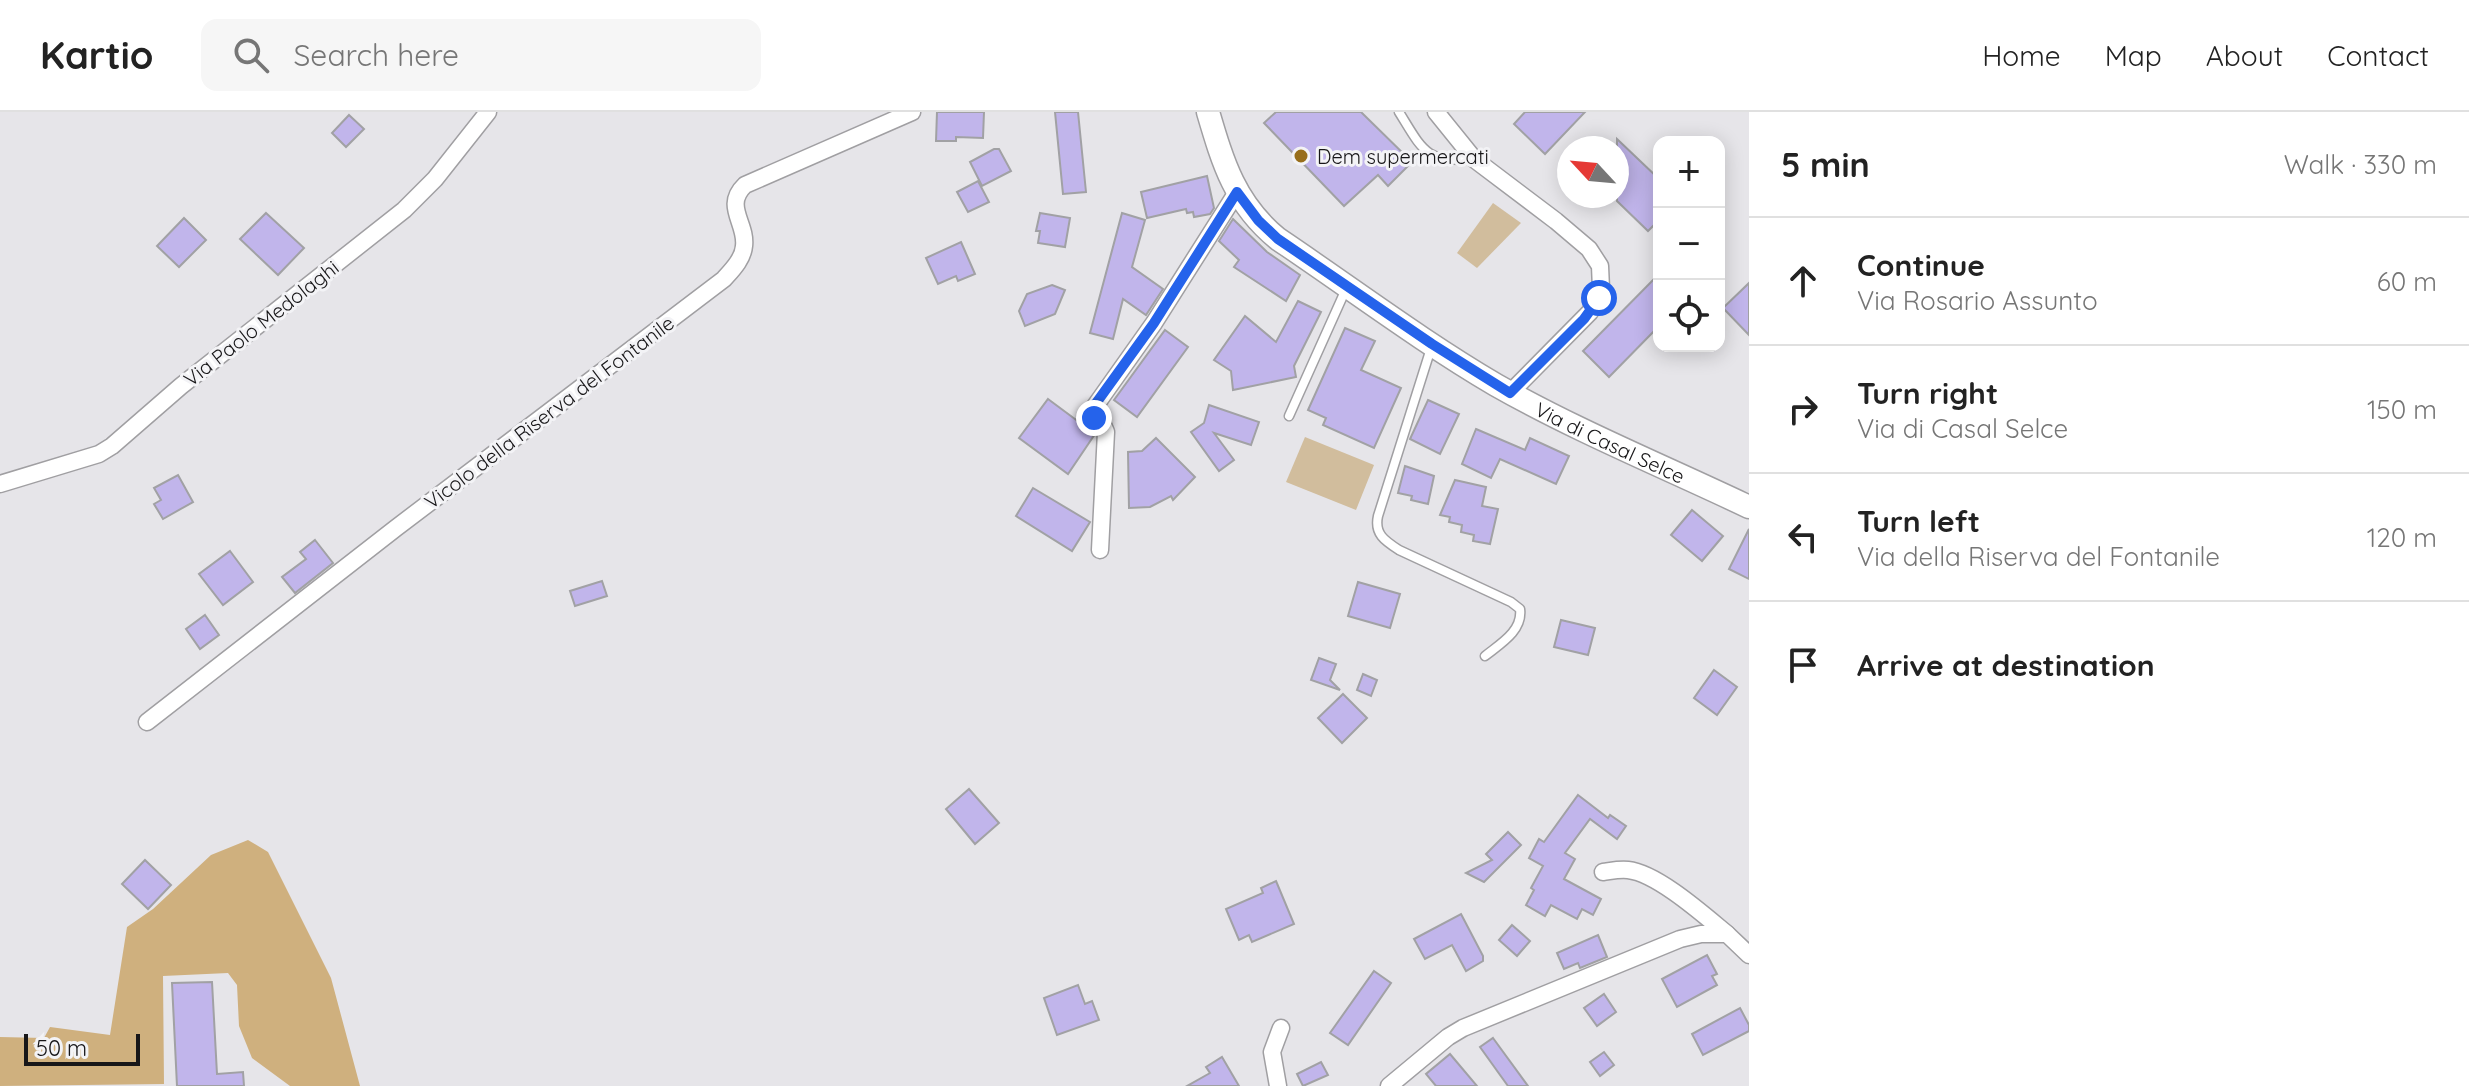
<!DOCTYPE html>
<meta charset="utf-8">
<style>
:root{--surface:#fff;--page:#f6f6f6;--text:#222;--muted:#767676;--line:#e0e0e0}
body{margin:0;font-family:Quicksand,sans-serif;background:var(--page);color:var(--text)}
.controls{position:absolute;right:24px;top:24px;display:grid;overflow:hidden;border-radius:16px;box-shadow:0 4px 20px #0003}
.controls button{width:72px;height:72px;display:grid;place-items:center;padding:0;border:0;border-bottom:2px solid var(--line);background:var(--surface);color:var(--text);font:40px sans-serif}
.compass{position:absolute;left:1557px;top:24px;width:72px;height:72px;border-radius:50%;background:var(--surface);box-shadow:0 4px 20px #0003;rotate:296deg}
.scale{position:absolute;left:24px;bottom:20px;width:116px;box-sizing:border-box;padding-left:8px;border:4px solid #171618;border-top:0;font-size:22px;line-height:28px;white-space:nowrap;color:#171618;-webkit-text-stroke:6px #f3f3f6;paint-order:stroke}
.stop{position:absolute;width:24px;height:24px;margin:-18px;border:6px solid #2563eb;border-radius:50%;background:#fff}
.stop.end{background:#2563eb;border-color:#fff;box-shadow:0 2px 8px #0008}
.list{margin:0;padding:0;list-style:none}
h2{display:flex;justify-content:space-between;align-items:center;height:104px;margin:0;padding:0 32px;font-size:34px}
h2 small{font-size:26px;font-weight:400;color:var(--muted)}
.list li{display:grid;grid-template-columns:52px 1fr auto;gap:24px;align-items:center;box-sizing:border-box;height:128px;padding:0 32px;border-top:2px solid var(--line)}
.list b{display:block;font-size:30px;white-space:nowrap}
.list p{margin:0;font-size:26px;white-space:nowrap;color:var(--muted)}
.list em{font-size:26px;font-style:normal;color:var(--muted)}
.icon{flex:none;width:44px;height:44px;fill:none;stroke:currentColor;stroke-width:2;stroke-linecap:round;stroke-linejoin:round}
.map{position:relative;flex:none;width:1749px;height:974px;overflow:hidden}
header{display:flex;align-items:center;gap:48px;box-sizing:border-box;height:112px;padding:0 40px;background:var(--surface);border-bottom:2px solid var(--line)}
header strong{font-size:38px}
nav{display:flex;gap:44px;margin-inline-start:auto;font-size:28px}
.search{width:560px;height:72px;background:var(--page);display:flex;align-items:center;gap:20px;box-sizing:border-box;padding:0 28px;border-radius:16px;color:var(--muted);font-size:30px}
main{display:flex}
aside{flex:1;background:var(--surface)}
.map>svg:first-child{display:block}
</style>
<header>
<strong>Kartio</strong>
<div class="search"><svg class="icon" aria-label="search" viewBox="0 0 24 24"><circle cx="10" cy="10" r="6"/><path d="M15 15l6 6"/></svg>Search here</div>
<nav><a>Home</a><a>Map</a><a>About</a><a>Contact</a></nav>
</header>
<main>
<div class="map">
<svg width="1749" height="974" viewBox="0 0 1749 974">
<rect width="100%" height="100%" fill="#e6e5e9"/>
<g fill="#d1bd9d">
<polygon points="1493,91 1521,111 1477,156 1457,141"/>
<polygon points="1305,325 1374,353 1356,398 1286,370"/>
</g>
<polygon fill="#cfb07e" points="248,728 268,740 331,866 360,974 290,974 252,946 239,914 237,873 228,861 163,864 164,972 0,974 0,925 44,926 50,915 110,923 127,815 153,797 211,743"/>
<g fill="#c1b5eb" stroke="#a1a1a4" stroke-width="2">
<polygon points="937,0 984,0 983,26 956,25 956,29 936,29"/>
<polygon points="1055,0 1078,0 1086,80 1063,82"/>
<polygon points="1276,0 1361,0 1412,50 1388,74 1378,63 1344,94 1264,11"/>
<polygon points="1525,0 1585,0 1545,42 1514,12"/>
<polygon points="349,3 364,17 346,35 332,21"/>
<polygon points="1617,27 1659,67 1659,108 1648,119 1617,89"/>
<polygon points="994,37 999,37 1011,59 982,74 970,50"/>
<polygon points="1207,64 1214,96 1210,102 1194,105 1193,100 1187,101 1186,97 1147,106 1141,80"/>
<polygon points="978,69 989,90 968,100 957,80"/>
<polygon points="266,101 304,136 278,163 240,127"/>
<polygon points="1040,101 1070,106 1065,135 1038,131 1040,119 1036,119"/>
<polygon points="1122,101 1145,108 1132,155 1163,177 1146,203 1123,187 1113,227 1090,221"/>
<polygon points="184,106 206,128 179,155 157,134"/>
<polygon points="1233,107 1267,140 1300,163 1286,189 1234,155 1239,148 1219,129"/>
<polygon points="961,130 975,162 958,169 956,164 938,172 926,146"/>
<polygon points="1659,162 1659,214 1609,265 1583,239"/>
<polygon points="1749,171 1749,223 1723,196"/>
<polygon points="1052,173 1065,178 1055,202 1025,214 1019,199 1027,182"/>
<polygon points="1298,189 1321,200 1294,254 1296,265 1233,278 1231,259 1214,248 1245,204 1276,230"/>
<polygon points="1345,216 1375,229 1361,258 1401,276 1374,336 1323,313 1326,306 1308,298"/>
<polygon points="1165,218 1188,235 1137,305 1114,288"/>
<polygon points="1048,287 1095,322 1068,362 1019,326"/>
<polygon points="1428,288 1459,302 1440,342 1410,327"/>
<polygon points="1209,293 1259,310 1251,333 1214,321 1234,348 1219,359 1191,320 1204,311"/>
<polygon points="1476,317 1525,338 1530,326 1569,344 1556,372 1500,347 1491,366 1462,352"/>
<polygon points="1156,326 1195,365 1173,388 1171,384 1150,395 1129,396 1128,340 1142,339"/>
<polygon points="1405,354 1434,364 1428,392 1411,388 1412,384 1398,381"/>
<polygon points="178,363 193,390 163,407 154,392 161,388 154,376"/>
<polygon points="1455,368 1486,375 1482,394 1498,397 1490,432 1473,429 1474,423 1461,420 1462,413 1449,410 1450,405 1440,403"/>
<polygon points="1033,376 1090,410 1072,439 1016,404"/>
<polygon points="1692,398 1723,424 1702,449 1671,423"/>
<polygon points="1749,417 1749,467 1729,457"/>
<polygon points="315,428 333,451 295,481 282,465 306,447 300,440"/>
<polygon points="230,439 253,470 223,493 199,462"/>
<polygon points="602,469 607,484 575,494 570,479"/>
<polygon points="1358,470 1400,482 1390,516 1348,504"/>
<polygon points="205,503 219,523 200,537 186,517"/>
<polygon points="1561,508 1595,516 1588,543 1554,535"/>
<polygon points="1319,546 1336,552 1330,568 1340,578 1311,568"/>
<polygon points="1714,558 1737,575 1717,603 1694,586"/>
<polygon points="1363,562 1377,568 1371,584 1357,578"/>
<polygon points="1343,582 1367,606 1342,631 1318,606"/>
<polygon points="969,677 999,711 975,732 946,697"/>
<polygon points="1578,683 1608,706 1610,703 1626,714 1617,727 1590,707 1565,741 1575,747 1564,767 1601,787 1593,803 1582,797 1577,807 1551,793 1545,804 1526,793 1534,778 1531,776 1543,754 1529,746 1539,727 1544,730"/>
<polygon points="1508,720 1521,733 1484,770 1466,761 1492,748 1486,742"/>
<polygon points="145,748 171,773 148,797 122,772"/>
<polygon points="1276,769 1294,812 1252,830 1249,823 1239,828 1226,797 1263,781 1261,776"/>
<polygon points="1461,802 1483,844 1483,849 1466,859 1452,833 1425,847 1414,827"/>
<polygon points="1512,813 1530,829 1517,844 1499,828"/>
<polygon points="1598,823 1607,845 1580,856 1578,851 1564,857 1557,841"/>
<polygon points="1707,843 1717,862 1712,864 1717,873 1677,895 1662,867"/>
<polygon points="1374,859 1391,871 1348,933 1330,921"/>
<polygon points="212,870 217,962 243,960 244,974 177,974 172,871"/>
<polygon points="1078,873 1085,892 1092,889 1099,908 1057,923 1044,886"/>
<polygon points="1604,882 1616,900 1597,914 1584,896"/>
<polygon points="1740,896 1749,913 1749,919 1703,943 1692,922"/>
<polygon points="1493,926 1528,974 1508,974 1480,935"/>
<polygon points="1604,940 1614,953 1600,964 1590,950"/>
<polygon points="1450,942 1477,974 1436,974 1426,962"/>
<polygon points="1222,945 1239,974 1187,974 1210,961 1206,955"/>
<polygon points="1321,950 1328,963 1303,974 1297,962"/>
</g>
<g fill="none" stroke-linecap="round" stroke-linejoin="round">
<g stroke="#a09fa2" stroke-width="11">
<g id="lane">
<path d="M 1399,0 C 1422,37 1426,52 1473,47"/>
<path d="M 1432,233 L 1378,404 C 1374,422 1385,429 1399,438 L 1511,490 L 1520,497 C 1523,519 1500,532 1485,544"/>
<polyline points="1289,304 1346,177"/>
</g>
</g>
<g stroke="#a09fa2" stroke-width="19">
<g id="street">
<polyline points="1436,0 1474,47 1556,109 1589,137 1600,154 1601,177 1590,200 1510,281"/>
<polyline points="0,372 99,342 112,334 181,274 404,98 435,67 488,0"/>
<polyline points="1100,438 1106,320 1103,313 1093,303 1093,297 1154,211 1237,80"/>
<path d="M 147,610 L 396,416 L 724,167 C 732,158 743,147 744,134 C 747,111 723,94 745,73 L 912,0"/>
<path d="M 1603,760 C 1611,759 1619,757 1628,758 C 1657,761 1704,803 1727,822"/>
<polyline points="1278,974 1272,940 1281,916"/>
<polyline points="1389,974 1448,925 1463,916 1680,827 1701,822 1727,822 1749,843"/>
</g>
</g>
<g stroke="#a09fa2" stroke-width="25">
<g id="secondary">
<path id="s1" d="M 1208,0 C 1223,51 1235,92 1278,127 C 1351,176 1421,229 1496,273 C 1577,319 1665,355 1749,395"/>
</g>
</g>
<use href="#lane" stroke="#fff" stroke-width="8"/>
<use href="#street" stroke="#fff" stroke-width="16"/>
<use href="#secondary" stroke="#fff" stroke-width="22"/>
</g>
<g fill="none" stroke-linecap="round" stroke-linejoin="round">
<polyline stroke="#2563eb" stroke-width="10" points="1094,306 1092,300 1094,294 1154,211 1237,80 1258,108 1278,127 1432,232 1510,281 1584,207 1599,186"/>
</g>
<circle fill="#986e1a" stroke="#f3f3f6" stroke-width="3" cx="1301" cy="44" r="8"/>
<g text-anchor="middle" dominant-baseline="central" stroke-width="6" stroke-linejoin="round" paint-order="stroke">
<g font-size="20" fill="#171618" stroke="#f3f3f6" text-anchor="start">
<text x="1317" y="44">Dem supermercati</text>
</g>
<g font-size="20" fill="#171618" stroke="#f3f3f6">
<text transform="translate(261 211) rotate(-38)">Via Paolo Medolaghi</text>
<text transform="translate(549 300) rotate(-37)">Vicolo della Riserva del Fontanile</text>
<text stroke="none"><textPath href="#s1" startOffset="538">Via di Casal Selce</textPath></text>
</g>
</g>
</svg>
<div class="controls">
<button>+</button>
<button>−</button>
<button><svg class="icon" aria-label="locate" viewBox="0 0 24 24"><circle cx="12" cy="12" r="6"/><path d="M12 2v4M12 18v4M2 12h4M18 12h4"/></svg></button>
</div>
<svg class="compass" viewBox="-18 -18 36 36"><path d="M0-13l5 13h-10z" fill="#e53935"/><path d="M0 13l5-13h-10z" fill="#767676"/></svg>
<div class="scale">50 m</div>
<div class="stop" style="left:1599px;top:186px"></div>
<div class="stop end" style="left:1094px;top:306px"></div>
</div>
<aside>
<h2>5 min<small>Walk · 330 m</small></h2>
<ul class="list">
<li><svg class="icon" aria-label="ahead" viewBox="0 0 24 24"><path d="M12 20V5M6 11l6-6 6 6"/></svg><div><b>Continue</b><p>Via Rosario Assunto</p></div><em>60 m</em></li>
<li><svg class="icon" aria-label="right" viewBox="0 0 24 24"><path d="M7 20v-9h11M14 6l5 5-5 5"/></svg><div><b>Turn right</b><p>Via di Casal Selce</p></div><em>150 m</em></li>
<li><svg class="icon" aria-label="left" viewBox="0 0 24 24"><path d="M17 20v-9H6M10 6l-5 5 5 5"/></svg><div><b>Turn left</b><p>Via della Riserva del Fontanile</p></div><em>120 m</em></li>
<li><svg class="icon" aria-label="arrive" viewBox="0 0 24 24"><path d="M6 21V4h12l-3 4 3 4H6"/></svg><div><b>Arrive at destination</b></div></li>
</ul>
</aside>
</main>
